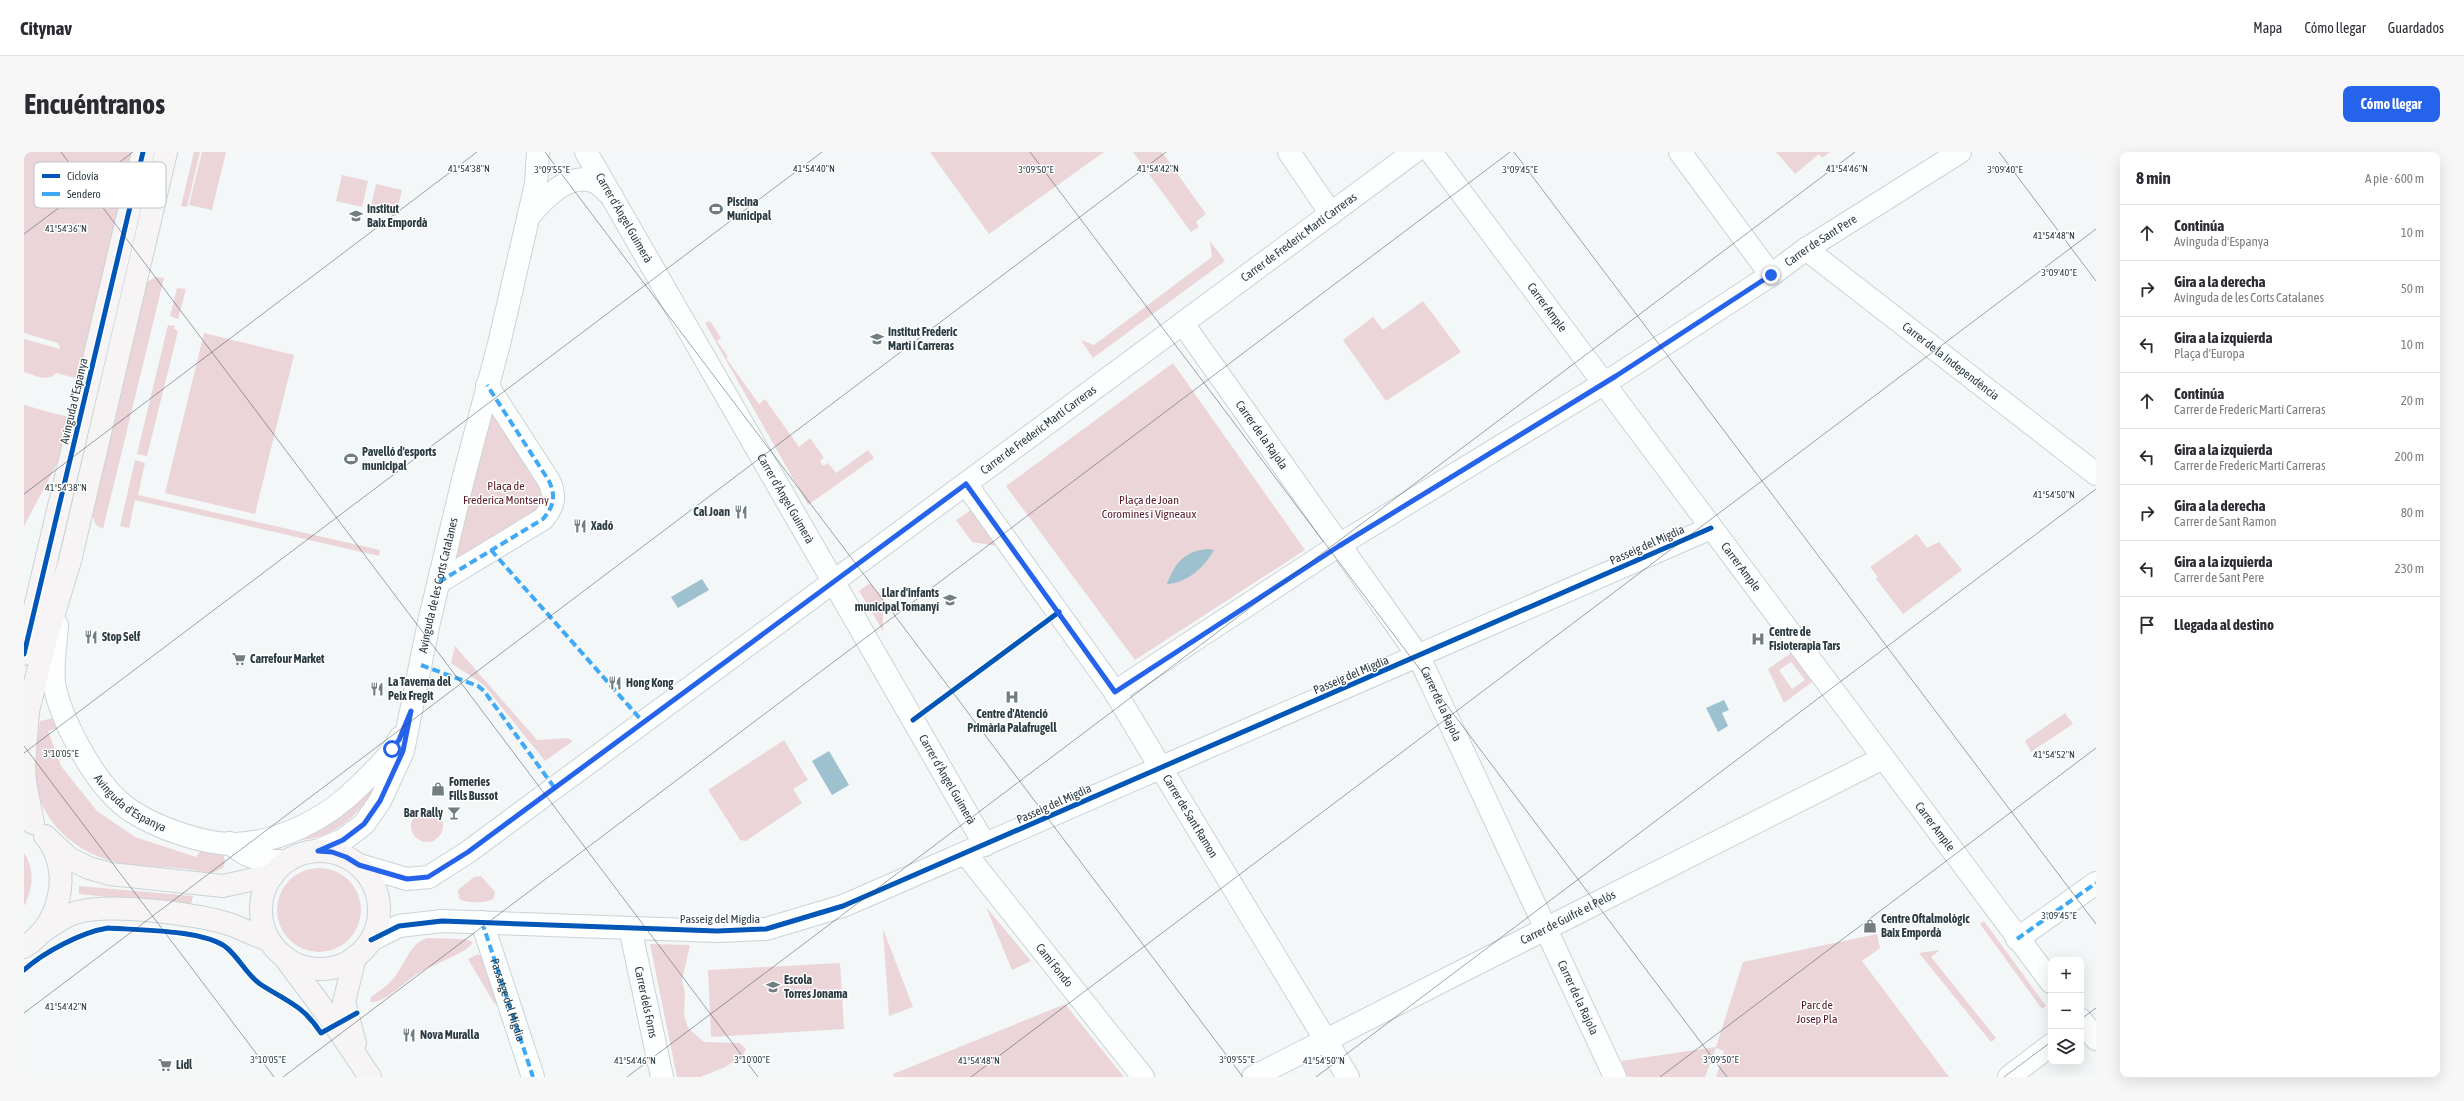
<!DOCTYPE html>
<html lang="es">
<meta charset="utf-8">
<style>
:root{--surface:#fff;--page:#f7f7f7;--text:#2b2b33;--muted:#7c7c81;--line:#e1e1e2;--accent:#2563eb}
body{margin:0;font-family:"Asap Condensed",sans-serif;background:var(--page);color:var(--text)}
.controls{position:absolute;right:12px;bottom:12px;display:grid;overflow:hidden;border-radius:8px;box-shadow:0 4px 16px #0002}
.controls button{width:36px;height:36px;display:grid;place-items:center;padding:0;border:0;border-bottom:1px solid var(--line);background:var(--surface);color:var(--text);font:20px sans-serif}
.stop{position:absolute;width:12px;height:12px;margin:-9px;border:3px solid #2563eb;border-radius:50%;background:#fff}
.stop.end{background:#2563eb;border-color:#fff;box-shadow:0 1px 4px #0008}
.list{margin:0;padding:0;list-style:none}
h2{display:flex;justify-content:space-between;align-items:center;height:52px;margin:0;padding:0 16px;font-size:17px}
h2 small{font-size:13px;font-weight:400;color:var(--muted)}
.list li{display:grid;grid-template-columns:26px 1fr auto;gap:12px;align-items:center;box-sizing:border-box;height:56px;padding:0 16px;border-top:1px solid var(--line)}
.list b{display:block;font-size:15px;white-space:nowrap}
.list p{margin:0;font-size:13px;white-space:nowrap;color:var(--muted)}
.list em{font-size:13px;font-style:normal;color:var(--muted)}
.icon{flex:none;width:22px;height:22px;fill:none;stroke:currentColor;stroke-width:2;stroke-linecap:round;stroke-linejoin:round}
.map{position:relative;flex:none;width:2072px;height:925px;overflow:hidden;border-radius:8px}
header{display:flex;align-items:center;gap:24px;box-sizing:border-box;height:56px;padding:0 20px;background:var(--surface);border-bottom:1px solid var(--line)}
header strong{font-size:19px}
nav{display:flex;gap:22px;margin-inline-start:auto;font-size:14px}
.intro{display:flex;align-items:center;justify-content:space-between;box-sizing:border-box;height:96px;padding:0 24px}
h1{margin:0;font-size:28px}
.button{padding:10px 18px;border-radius:8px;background:var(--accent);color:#fff;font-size:14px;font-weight:700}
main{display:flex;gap:24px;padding:0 24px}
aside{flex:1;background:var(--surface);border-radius:8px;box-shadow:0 4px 16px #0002}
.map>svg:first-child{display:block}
</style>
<header>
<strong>Citynav</strong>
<nav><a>Mapa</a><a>Cómo llegar</a><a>Guardados</a></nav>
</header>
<div class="intro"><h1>Encuéntranos</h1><a class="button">Cómo llegar</a></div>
<main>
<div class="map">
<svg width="2072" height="925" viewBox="0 0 2072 925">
<rect width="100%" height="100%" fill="#f3f7f8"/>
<g fill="#ebd5d9" fill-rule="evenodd">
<path d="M 0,0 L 109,0 L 55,227 L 32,221 C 24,231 10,223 0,220 L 0,187 L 36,197 L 34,191 L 0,181 Z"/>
<polygon points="170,0 176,0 163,55 157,54"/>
<polygon points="178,0 202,0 188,58 165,53"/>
<polygon points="906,0 1080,0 965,82"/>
<polygon points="1109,0 1138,0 1182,62 1172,70 1175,75 1167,80"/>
<polygon points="1752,0 1806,0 1798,6 1795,2 1771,22"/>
<polygon points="318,23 344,29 338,55 312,49"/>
<polygon points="352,32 378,38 372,64 346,58"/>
<polygon points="1186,89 1201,109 1069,206 1057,188 1070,193 1188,105"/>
<polygon points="132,125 140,126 79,377 72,373 68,363 123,130"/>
<polygon points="153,136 162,137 154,167 146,164"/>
<polygon points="1399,149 1437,200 1362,249 1319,188 1349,165 1359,178"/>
<polygon points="686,169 697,186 693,189 704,205 702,206 735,252 741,247 775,295 786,286 800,306 796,309 799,314 804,311 812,321 844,298 850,306 784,353 681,171"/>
<polygon points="144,173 151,174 150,177 154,179 123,304 113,302"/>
<polygon points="180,181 270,203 231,362 141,341"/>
<polygon points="1149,211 1281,398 1111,508 982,334"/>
<polygon points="467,248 521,334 519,359 426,417"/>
<path d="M 0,253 C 16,257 30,262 46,265 L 36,306 L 0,374 Z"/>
<polygon points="111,308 121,311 114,343 356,398 355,404 111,348 105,376 96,374"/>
<polygon points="947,358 973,394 948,390 932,368"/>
<polygon points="1893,382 1903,396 1915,390 1938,418 1879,462 1852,427 1854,425 1846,415"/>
<polygon points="846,431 859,448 859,479 835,439"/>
<polygon points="431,494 513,588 544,586 549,589 521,609 460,533 427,511"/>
<path d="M 1767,501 L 1788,530 L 1760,551 L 1744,517 ZM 1767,510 L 1781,528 L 1768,537 L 1755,518 Z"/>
<polygon points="2041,561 2049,572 2007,600 2001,589"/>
<path d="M 30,566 L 34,576 L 24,579 L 37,614 L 73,659 L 111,685 L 172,705 L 178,697 L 199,702 L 201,709 L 199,716 L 186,722 C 162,714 133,716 108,713 C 61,708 17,676 11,627 C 9,608 14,588 16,569 Z"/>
<polygon points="760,588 784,628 769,637 778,651 722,689 716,688 684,638"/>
<path d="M 350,632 L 351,637 C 338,656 321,676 297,684 C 289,687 281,687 273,689 C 260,694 252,700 239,700 Z"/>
<circle cx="403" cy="674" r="16"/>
<path d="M 0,701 C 11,717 9,737 0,754 Z"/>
<circle cx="295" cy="758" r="42"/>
<path d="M 457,724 L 471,740 L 470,746 C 464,752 442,751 435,747 L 434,738 L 450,725 Z"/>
<polygon points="55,734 169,744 167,753 55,742"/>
<polygon points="962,755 1007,809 988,818"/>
<polygon points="1960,769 2022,854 2018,857 1956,772"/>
<polygon points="859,777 889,855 865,864"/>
<polygon points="1853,782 1856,796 1838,809 1925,925 1692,925 1700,899 1692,896 1681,925 1604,925 1597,909 1692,895 1719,810"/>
<path d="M 403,786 L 441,787 L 449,790 C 445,800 406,814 396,820 C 384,827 359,853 346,850 L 347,845 C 355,839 363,834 369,827 C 381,813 385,792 403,786 Z"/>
<polygon points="626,792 666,793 658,828 661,841 660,863 664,876 680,890 715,891 722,897 718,905 699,916 676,925 653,925"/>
<polygon points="1916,798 1907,805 1972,886 1967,890 1895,801"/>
<polygon points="454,802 458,805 476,854 470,851 444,807"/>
<polygon points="816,811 820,877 687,885 684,818"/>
<polygon points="1041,852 1100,925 870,925 869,922"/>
</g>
<g fill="#9dc1cf">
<path d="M 1184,397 L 1190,398 C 1181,415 1163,431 1143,432 C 1151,410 1161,399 1184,397 Z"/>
<polygon points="678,427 685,438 654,456 647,445"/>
<polygon points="1700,548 1705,558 1698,561 1704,574 1694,580 1682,556"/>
<polygon points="805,599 825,633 808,643 788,609"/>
</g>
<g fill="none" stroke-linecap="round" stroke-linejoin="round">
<g stroke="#cad3d7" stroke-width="24">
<g id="street">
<path id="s1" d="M 562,0 L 961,693"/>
<polyline points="1265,0 1307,62"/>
<path id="s2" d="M 1407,0 L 2027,830"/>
<polyline points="1656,0 1747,123"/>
<path d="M 505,64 C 520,47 546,17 573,31 C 578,34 582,40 587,43"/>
<path id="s3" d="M 1782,97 L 2072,322"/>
<path id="s4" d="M 1159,172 L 1395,505 L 1591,925"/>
<path id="s5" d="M 942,332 L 1091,540 L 1324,925"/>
<path d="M 415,430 L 519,367 C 530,354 532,344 525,329 L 463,233"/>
<path id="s6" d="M 33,473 C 32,493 28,511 30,531 C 34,554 44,575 55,595 C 68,619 85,645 109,660 C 134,676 181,693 212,692 C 257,690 304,666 335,634 C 349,620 367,604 376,586"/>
<path id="s7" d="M 1091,540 L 1315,393 L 1592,224 L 1747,123 L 1782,97 L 1936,0"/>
<path d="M 206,691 C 224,707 239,710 263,709"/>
<path id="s8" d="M 293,699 L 319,688 L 340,672 L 356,649 L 379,599 L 405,470 L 439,328 L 475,192 L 512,32 L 514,0"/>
<path id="s9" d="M 942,702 L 1119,925"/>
<path id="s10" d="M 335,713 L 383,727 L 405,725 L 444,700 L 1390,0"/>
<polyline points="458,770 509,925"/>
<path id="s11" d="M 606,776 L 638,925"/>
<polyline points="1993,787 2072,731"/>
<polyline points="347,788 375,774 418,769 693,779 742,777 819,754 1687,376"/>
<polyline points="2057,868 2072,887"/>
<path id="s12" d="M 1229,925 L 1859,606"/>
<polyline points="1985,925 2027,893"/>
</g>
</g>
<g stroke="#cad3d7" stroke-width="24">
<g id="secondary">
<polyline points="0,502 119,0"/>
<polyline points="9,671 1,630 0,613 4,559 22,487 46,409 142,0"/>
<polyline points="21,684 46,707 65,716 86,722 199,734 249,723"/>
<circle cx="296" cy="758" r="59"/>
<path d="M 19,779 C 29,773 40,764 51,761 C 83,750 175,762 208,773 C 221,778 232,784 245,788"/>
<path d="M 0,795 C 35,774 48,724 25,689"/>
<polyline points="262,807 311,873 346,925"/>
<polyline points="331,891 320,850 331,805"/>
</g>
</g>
<use href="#street" stroke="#fdfefe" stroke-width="22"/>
<use href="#secondary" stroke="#f7f4f5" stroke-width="22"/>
<g stroke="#3fa9f5" stroke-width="4" stroke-dasharray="8 4" stroke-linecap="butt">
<polyline points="467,398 619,570"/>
<path d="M 415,430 L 519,367 C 530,354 532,344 525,329 L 463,233"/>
<polyline points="397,513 454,534 460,539 530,635"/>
<path id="s13" d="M 458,770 L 509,925"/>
<polyline points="1993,787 2072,731"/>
</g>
<g stroke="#fff" stroke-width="8">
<g id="cycleway">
<polyline points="0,502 119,0"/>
<polyline points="889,568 1035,460"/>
<polyline points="347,788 375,774 418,769 693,779 742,777 819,754 1687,376"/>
<path d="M 0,818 C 20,800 58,780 84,776 C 114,778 182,778 203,796 C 216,807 222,822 236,832 C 262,849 279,853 297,881 L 333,861"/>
</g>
</g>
<use href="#cycleway" stroke="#0057b8" stroke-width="5"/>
</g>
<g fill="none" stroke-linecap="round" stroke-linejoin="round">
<polyline stroke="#2563eb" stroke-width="5" points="368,597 375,588 387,559 379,599 356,649 340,672 319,688 294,699 308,700 322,705 335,713 383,727 404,725 444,700 942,332 1091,540 1315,394 1592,224 1747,123"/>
</g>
<path fill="none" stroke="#2c3c43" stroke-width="1" stroke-opacity="0.45" d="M 37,0 L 734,925M 521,0 L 1219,925M 1006,0 L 1703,925M 1490,0 L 2072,772M 1975,0 L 2072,129M 0,82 L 109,0M 0,342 L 453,0M 0,594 L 250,925M 0,601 L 798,0M 0,861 L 1142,0M 2057,867 L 2072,856M 259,925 L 1486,0M 603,925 L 1831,0M 947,925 L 2072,77M 1292,925 L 2072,337M 1636,925 L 2072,596M 1980,925 L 2027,890"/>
<defs>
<g id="stadium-bare" transform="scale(1.08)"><path d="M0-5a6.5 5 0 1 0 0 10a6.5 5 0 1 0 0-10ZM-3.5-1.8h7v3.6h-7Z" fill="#727d82" stroke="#fff" stroke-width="2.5" paint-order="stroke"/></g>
<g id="school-bare" transform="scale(1.08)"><path d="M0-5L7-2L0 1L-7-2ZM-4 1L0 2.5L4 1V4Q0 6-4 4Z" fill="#727d82" stroke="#fff" stroke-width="2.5" paint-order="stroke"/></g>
<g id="restaurant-bare" transform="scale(1.08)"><path d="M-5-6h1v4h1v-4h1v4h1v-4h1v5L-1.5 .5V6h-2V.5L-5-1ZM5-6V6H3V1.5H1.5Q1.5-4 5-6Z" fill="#727d82" stroke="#fff" stroke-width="2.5" paint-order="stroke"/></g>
<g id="hospital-bare" transform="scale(1.08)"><path d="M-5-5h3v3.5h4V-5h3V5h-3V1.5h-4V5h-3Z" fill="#727d82" stroke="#fff" stroke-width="2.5" paint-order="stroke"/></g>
<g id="supermarket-bare" transform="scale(1.08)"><path d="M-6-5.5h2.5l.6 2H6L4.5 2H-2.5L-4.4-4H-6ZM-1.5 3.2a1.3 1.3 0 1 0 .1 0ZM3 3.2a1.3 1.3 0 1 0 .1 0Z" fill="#727d82" stroke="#fff" stroke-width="2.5" paint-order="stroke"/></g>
<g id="shop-bare" transform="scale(1.08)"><path d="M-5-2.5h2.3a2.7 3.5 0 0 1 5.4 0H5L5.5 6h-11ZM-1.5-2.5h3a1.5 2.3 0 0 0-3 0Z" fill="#727d82" stroke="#fff" stroke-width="2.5" paint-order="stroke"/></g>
<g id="bar-bare" transform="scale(1.08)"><path d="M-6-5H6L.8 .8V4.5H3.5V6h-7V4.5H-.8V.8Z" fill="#727d82" stroke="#fff" stroke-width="2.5" paint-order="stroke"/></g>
</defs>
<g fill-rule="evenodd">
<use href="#stadium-bare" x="692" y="57"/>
<use href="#school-bare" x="332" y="64"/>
<use href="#school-bare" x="853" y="187"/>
<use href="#stadium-bare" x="327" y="307"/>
<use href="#restaurant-bare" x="717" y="360"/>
<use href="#restaurant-bare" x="556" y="374"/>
<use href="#school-bare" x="926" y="448"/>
<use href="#restaurant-bare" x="67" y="485"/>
<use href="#hospital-bare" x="1734" y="487"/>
<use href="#supermarket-bare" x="215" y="507"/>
<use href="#restaurant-bare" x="591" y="531"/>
<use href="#restaurant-bare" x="353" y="537"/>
<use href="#hospital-bare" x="988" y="545"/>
<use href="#shop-bare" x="414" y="637"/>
<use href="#bar-bare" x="430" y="661"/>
<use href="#shop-bare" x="1846" y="774"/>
<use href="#school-bare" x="749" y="835"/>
<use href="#restaurant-bare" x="385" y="883"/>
<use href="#supermarket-bare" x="141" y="913"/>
</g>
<g text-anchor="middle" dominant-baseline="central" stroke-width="3" stroke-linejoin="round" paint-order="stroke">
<g font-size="12" font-weight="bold" fill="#2c3c43" stroke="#fff" text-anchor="start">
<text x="703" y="50">Piscina<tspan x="703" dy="14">Municipal</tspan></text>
<text x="343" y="57">Institut<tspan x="343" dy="14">Baix Empordà</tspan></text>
<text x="864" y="180">Institut Frederic<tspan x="864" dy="14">Martí i Carreras</tspan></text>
<text x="338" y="300">Pavelló d'esports<tspan x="338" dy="14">municipal</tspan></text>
<text x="706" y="360" text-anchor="end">Cal Joan</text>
<text x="567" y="374">Xadó</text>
<text x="915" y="441" text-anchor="end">Llar d'infants<tspan x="915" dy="14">municipal Tomanyí</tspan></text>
<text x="1745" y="480">Centre de<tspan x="1745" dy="14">Fisioterapia Tars</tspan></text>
<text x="78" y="485">Stop Self</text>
<text x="226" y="507">Carrefour Market</text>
<text x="364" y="530">La Taverna del<tspan x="364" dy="14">Peix Fregit</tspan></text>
<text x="602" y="531">Hong Kong</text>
<text x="988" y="562" text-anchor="middle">Centre d'Atenció<tspan x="988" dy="14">Primària Palafrugell</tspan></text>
<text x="425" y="630">Forneries<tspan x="425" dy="14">Fills Bussot</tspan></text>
<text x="419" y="661" text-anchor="end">Bar Rally</text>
<text x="1857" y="767">Centre Oftalmològic<tspan x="1857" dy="14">Baix Empordà</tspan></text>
<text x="760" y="828">Escola<tspan x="760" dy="14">Torres Jonama</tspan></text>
<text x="396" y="883">Nova Muralla</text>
<text x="152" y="913">Lidl</text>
</g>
<g font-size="12" fill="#2c3c43" stroke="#fff">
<text stroke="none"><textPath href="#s1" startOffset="76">Carrer d'Àngel Guimerà</textPath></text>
<text stroke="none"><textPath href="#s10" startOffset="1152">Carrer de Frederic Martí Carreras</textPath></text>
<text stroke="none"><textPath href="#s7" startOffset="838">Carrer de Sant Pere</textPath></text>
<text stroke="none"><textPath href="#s2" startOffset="194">Carrer Ample</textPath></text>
<text stroke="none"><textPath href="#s3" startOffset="183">Carrer de la Independència</textPath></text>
<text transform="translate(50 249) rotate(-77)">Avinguda d'Espanya</text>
<text stroke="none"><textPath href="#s10" startOffset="828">Carrer de Frederic Martí Carreras</textPath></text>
<text stroke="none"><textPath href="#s4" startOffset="136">Carrer de la Rajola</textPath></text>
<text stroke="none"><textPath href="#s1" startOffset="400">Carrer d'Àngel Guimerà</textPath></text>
<text transform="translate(1623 393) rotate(-24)">Passeig del Migdia</text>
<text stroke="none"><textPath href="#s2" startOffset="518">Carrer Ample</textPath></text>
<text stroke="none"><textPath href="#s8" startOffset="307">Avinguda de les Corts Catalanes</textPath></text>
<text transform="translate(1327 523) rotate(-23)">Passeig del Migdia</text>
<text stroke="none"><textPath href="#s4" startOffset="460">Carrer de la Rajola</textPath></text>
<text stroke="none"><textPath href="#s1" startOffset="724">Carrer d'Àngel Guimerà</textPath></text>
<text stroke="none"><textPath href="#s6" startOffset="205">Avinguda d'Espanya</textPath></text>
<text transform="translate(1030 652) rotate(-24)">Passeig del Migdia</text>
<text stroke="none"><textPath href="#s5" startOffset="401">Carrer de Sant Ramon</textPath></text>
<text stroke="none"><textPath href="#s2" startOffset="842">Carrer Ample</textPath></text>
<text stroke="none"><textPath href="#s12" startOffset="353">Carrer de Guifré el Pelós</textPath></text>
<text x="696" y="767">Passeig del Migdia</text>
<text stroke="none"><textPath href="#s9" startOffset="142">Camí Fondo</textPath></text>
<text stroke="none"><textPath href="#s4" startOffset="784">Carrer de la Rajola</textPath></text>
<text stroke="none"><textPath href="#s13" startOffset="82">Passatge del Migdia</textPath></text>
<text stroke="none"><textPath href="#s11" startOffset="76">Carrer dels Forns</textPath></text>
</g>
<g font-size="12" fill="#551827" stroke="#fff">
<text x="482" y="334">Plaça de<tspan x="482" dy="14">Frederica Montseny</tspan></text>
<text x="1125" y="348">Plaça de Joan<tspan x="1125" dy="14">Coromines i Vigneaux</tspan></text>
<text x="1793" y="853">Parc de<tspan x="1793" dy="14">Josep Pla</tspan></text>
</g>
</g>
<rect x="10" y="10" width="132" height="46" rx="6" fill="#fff" stroke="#c0c4c7" stroke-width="1"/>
<rect x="18" y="22" width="18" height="4" fill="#0057b8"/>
<rect x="18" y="40" width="18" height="4" fill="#3fa9f5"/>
<g font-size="11" fill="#2c3c43">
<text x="43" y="28">Ciclovía</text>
<text x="43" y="46">Sendero</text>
</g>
<g font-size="10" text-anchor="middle" fill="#2c3c43" stroke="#fff" stroke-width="3" stroke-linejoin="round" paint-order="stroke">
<text x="445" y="20">41°54'38"N</text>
<text x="790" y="20">41°54'40"N</text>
<text x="1134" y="20">41°54'42"N</text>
<text x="1823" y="20">41°54'46"N</text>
<text x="528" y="21">3°09'55"E</text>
<text x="1012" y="21">3°09'50"E</text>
<text x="1496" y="21">3°09'45"E</text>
<text x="1981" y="21">3°09'40"E</text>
<text x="42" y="80">41°54'36"N</text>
<text x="2030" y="87">41°54'48"N</text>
<text x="2035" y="124">3°09'40"E</text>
<text x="42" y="339">41°54'38"N</text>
<text x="2030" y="346">41°54'50"N</text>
<text x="37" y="605">3°10'05"E</text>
<text x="2030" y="606">41°54'52"N</text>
<text x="2035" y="767">3°09'45"E</text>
<text x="42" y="858">41°54'42"N</text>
<text x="244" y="911">3°10'05"E</text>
<text x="728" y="911">3°10'00"E</text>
<text x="1213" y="911">3°09'55"E</text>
<text x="1697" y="911">3°09'50"E</text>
<text x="611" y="912">41°54'46"N</text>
<text x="955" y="912">41°54'48"N</text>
<text x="1300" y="912">41°54'50"N</text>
</g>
</svg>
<div class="controls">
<button>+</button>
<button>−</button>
<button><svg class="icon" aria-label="layers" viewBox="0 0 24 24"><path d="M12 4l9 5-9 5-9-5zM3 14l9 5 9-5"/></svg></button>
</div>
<div class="stop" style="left:368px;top:597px"></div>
<div class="stop end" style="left:1747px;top:123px"></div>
</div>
<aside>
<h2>8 min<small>A pie · 600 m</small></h2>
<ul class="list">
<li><svg class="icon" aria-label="ahead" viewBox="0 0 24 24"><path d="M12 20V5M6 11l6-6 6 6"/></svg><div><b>Continúa</b><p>Avinguda d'Espanya</p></div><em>10 m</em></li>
<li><svg class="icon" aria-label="right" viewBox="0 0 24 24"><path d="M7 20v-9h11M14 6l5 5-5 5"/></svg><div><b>Gira a la derecha</b><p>Avinguda de les Corts Catalanes</p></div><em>50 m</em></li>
<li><svg class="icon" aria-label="left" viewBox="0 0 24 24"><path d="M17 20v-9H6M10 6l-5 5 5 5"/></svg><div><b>Gira a la izquierda</b><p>Plaça d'Europa</p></div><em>10 m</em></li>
<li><svg class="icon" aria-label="ahead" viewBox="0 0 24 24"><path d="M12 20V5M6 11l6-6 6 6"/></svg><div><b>Continúa</b><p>Carrer de Frederic Martí Carreras</p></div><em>20 m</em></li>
<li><svg class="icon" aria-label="left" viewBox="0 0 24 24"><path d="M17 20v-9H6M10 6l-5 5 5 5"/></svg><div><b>Gira a la izquierda</b><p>Carrer de Frederic Martí Carreras</p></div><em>200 m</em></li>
<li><svg class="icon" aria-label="right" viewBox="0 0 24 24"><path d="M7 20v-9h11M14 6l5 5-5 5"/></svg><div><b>Gira a la derecha</b><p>Carrer de Sant Ramon</p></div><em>80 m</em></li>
<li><svg class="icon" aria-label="left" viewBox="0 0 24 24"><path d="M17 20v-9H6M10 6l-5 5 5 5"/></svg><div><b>Gira a la izquierda</b><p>Carrer de Sant Pere</p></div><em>230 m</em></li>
<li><svg class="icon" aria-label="arrive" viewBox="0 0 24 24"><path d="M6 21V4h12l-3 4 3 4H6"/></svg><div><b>Llegada al destino</b></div></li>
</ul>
</aside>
</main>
